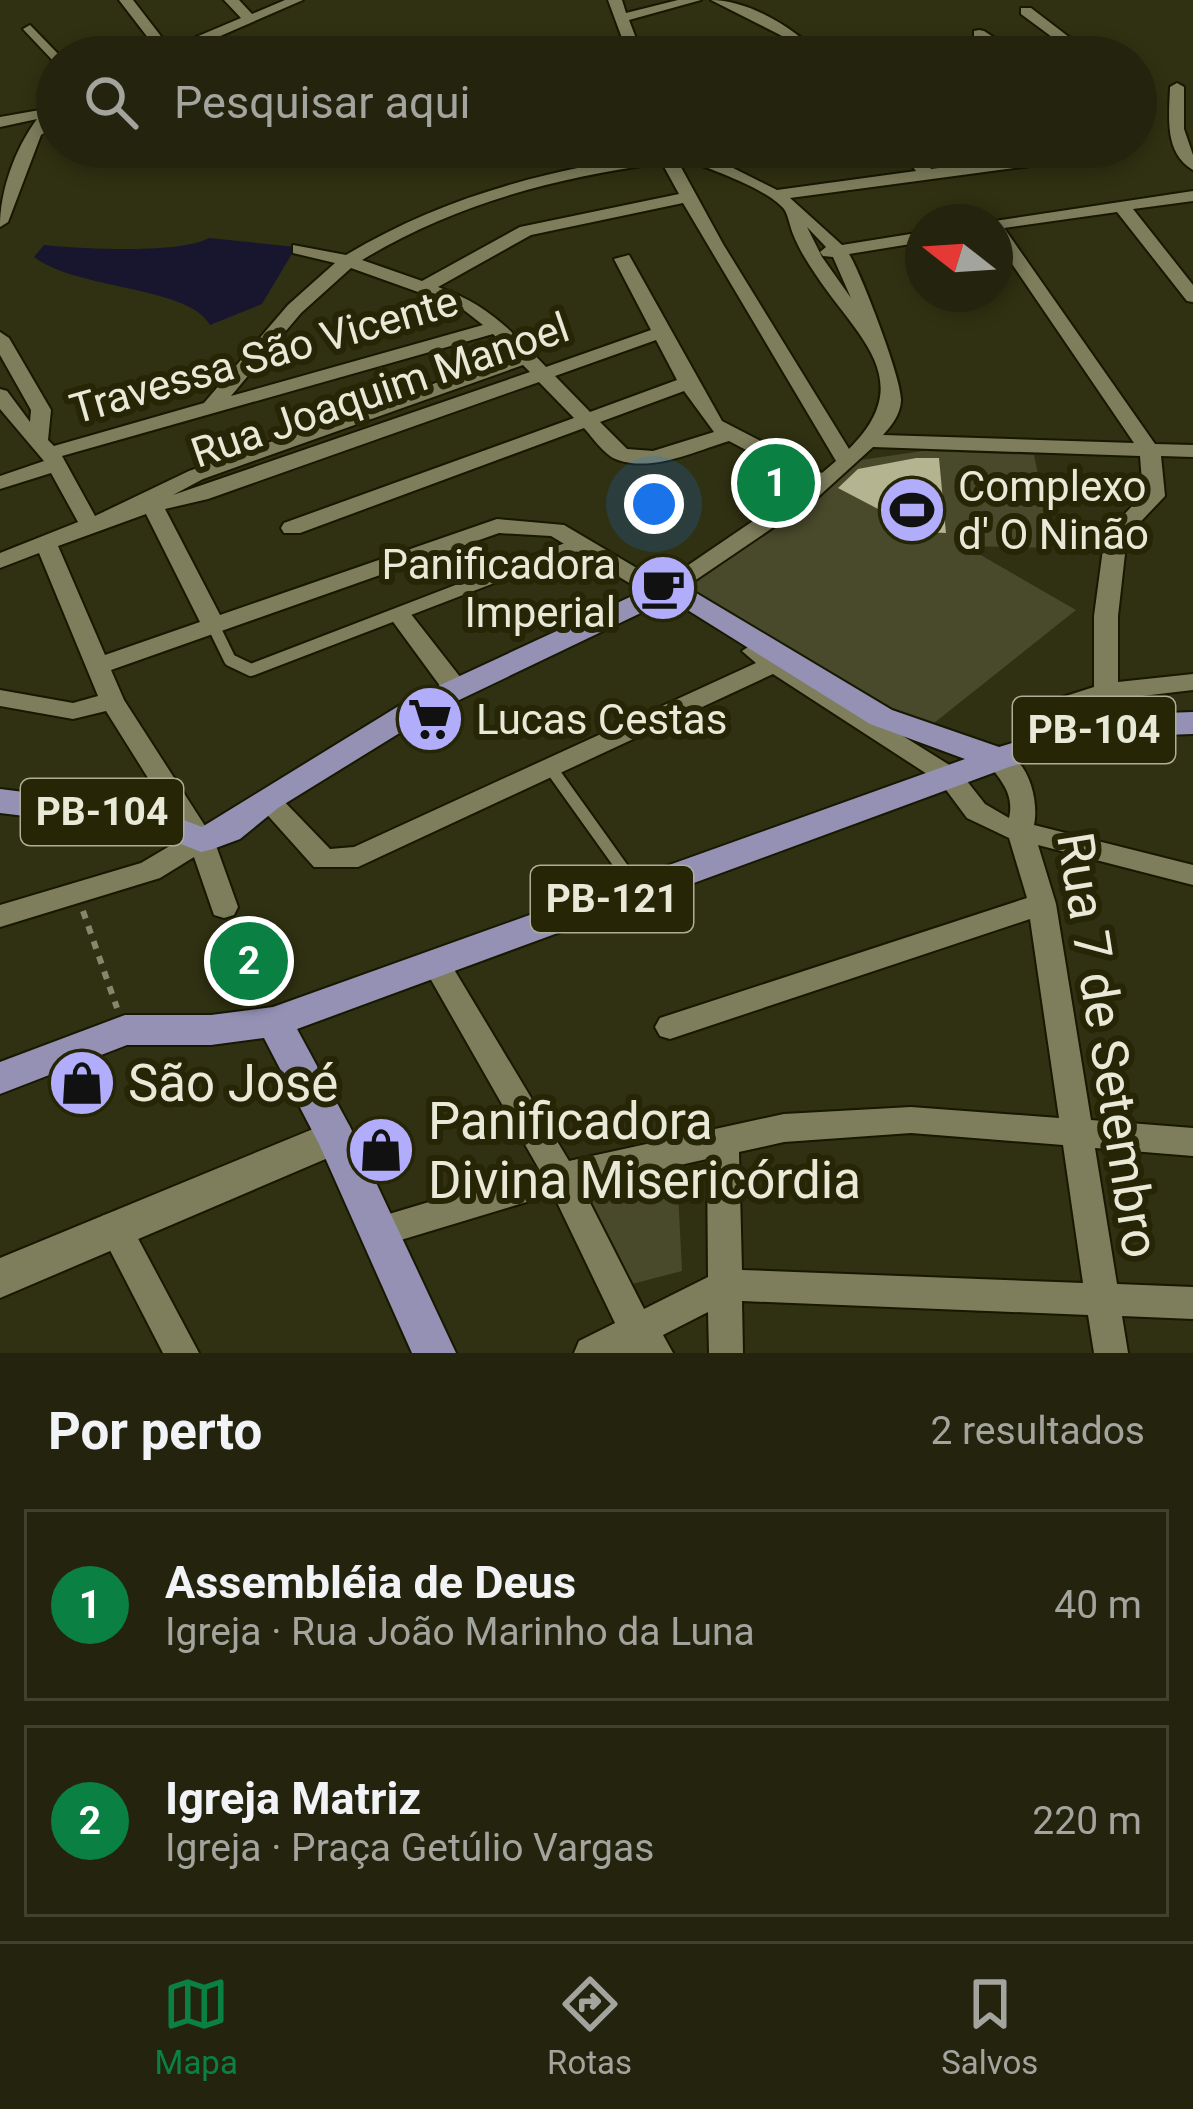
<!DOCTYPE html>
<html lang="pt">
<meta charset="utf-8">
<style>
:root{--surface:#24240e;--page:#2c2c17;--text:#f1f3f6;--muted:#a3a49e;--line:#41412e;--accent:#0b8043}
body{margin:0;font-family:Roboto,sans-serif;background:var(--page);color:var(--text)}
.compass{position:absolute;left:905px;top:204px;width:108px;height:108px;border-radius:50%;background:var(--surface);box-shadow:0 6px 18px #0003;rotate:287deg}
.you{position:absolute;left:654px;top:504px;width:42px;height:42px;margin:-30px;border:9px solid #fff;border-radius:50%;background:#1a73e8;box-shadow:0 0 0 18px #1a73e833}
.badge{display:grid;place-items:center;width:78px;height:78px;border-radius:50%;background:var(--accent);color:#fff;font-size:39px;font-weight:700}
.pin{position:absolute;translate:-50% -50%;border:6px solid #fff;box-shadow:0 3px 12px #0006}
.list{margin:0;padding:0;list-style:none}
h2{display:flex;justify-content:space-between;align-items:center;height:156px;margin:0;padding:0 48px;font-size:51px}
h2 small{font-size:39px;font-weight:400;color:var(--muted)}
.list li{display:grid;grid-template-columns:78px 1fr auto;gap:36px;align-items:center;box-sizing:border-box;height:192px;margin:0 24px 24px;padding:0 24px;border:3px solid var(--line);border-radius:0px}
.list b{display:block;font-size:45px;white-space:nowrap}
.list p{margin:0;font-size:39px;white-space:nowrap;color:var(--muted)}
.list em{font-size:39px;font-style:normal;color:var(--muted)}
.icon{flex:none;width:66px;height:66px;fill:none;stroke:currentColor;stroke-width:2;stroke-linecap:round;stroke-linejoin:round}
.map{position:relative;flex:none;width:1193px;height:1353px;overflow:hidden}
.search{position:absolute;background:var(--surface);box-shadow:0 6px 18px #0003;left:36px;right:36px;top:36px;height:132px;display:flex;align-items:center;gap:30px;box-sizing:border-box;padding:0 42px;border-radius:66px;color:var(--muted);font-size:45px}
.sheet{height:588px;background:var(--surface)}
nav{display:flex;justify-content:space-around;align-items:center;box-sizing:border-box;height:168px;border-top:3px solid var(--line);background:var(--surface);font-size:33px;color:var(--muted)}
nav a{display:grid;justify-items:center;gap:6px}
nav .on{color:var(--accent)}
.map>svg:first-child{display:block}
</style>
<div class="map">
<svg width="1193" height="1353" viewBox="0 0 1193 1353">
<rect width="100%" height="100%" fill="#303012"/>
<g fill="#49492c">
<polygon points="923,451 1034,455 1053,548 965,546 1076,610 924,731 687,588 698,569 847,462"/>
<polygon points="677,1173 682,1271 628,1285 584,1191"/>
</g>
<path fill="#18162e" d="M 209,238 L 296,247 L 262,304 L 210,325 C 189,286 77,290 34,257 L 44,245 C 82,249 180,254 209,238 Z"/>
<polygon fill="#b4b491" points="916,458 939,458 946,533 922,532 838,488 858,469"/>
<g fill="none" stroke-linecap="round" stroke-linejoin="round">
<g stroke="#181700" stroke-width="10">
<polyline id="service-far2" points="34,134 57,122"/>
</g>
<g stroke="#181700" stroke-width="16">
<g id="service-far1">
<polyline points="212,623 230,660 251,670 579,544"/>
<polyline points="550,767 635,886"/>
</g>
</g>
<g stroke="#181700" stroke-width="20">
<polyline id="service" points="633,883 637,888"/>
</g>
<g stroke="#181700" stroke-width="4">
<g id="minor">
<polygon points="119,0 133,0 170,48 241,18 224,0 239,0 252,14 285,0 303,0 172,57 153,57 159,52"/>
<polygon points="608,0 622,0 626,13 678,0 701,0 629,20 643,57 629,57"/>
<path d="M 711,0 C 749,0 797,29 821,57 L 806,57 L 790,40 Z"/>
<polygon points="1021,8 1031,8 1095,57 1079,57 1021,14"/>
<polygon points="30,25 61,57 57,57 57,65 23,29"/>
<polygon points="979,30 984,31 1023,57 1006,57 974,37 974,31"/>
<polygon points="903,45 929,54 931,57 898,52 896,49"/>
<path d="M 1177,83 L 1184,87 L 1184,129 L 1193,155 L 1193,170 C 1164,153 1169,117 1170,87 Z"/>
<path d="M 57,107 L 57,115 L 41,135 L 8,222 L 0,227 C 0,190 15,149 37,119 L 0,127 L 0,117 Z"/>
<path d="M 672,147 L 702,150 L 702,155 C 732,166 776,147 811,147 L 733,168 L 777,190 L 916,171 L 898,147 L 914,147 L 931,169 L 1105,147 L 1090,158 L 790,198 L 842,245 L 923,232 L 923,242 L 849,254 C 861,273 903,382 901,401 C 900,415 892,425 883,435 L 1134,443 L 995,239 L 995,222 L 988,222 L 1193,191 L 1193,201 L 1133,209 L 1193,285 L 1193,302 L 1187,301 L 1117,212 L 1004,228 L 1155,444 L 1193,445 L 1193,457 L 1161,456 L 1165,496 L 1127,536 L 1118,616 L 1118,682 L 1193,674 L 1193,690 L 1108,700 L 1031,724 L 1019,716 L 1022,710 L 1094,687 L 1094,616 L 1105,534 L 1143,495 L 1140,456 L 873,447 L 818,497 L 678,592 L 690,603 L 687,608 L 671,608 L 551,536 L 499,533 L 111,670 L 124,700 L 214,840 L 238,907 L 234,915 L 224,918 L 214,915 L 194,857 L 160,878 L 0,927 L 0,905 L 141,863 L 185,837 L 106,711 L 73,719 L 0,706 L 0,690 L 73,703 L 98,696 L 39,553 L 0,568 L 0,553 L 78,522 L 51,473 L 0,489 L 0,476 L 44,461 L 0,409 L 0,389 L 7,391 L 30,422 L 31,410 L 0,355 L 0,332 L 9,338 L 51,410 L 48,440 L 54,446 L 204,403 L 288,305 L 335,263 L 293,253 L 293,245 L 346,255 C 449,193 557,168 675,151 ZM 684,159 C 710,169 766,188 784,209 C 788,214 790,227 793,234 C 799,249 807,262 816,275 C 857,337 919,380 849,449 L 723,244 L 677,160 ZM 662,163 L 679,194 L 520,227 L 422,281 L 362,260 C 456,203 555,178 662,163 ZM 683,203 L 836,461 L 822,473 L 722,421 L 629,255 L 614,259 L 651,330 L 546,367 C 511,330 487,304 438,287 L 531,235 ZM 807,227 L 826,247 L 820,252 L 823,256 L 833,257 L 851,298 L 822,257 ZM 351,268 L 460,307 L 483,325 L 231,396 L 301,313 ZM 493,334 L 514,355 L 189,471 L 95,516 L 62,456 ZM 656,340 L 677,380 L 590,412 L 555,376 ZM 523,365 L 530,372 L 173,495 L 203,479 ZM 539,382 L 574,418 L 284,523 L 281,528 L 284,533 L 300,533 L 584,428 C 593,438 605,456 618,460 C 653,472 696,451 729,441 L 809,483 L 662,583 L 564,525 L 497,519 L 220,615 L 165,509 L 208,499 ZM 684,391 L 714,432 L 653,451 L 627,449 L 600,422 ZM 146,514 L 200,622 L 105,655 L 58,546 Z"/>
<polygon points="399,607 407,609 464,682 467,688 464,694 446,694 391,619 387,614"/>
<path d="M 754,643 L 959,771 L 985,804 L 1009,818 C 1015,792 999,779 985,759 L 989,753 C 1025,744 1040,798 1034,825 L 1193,865 L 1193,885 L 1038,845 L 1056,904 L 1091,1120 L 1193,1128 L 1193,1156 L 1095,1148 L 1117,1284 L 1193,1287 L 1193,1319 L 1122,1316 L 1128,1353 L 1094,1353 L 1088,1315 L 742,1301 L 743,1353 L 709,1353 L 708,1312 L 663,1335 L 673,1353 L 574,1353 L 579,1341 L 615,1323 L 553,1194 L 381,1246 L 369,1242 L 365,1231 L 369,1220 L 539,1169 L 422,964 L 426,956 L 436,953 L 446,956 L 569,1161 L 784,1114 L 911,1107 L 1059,1118 L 1030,919 L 670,1039 L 660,1036 L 655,1027 L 660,1018 L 1027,898 L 1009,838 L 967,818 L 941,783 L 773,674 L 358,867 L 314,867 L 254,800 L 258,793 L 276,793 L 330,849 L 354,847 L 756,663 L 742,651 ZM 911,1133 L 1063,1145 L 1083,1283 L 742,1270 L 739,1152 L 784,1142 ZM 707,1159 L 708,1277 L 644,1309 L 582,1187 Z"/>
<polygon points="114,1212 126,1216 199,1353 163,1353 98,1227 102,1216"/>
</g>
</g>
<g stroke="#181700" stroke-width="4">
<polygon id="tertiary" points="335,1120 349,1125 355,1137 349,1149 0,1298 0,1258"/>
</g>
<g stroke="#181700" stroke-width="4">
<polygon id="primary" points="671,578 892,710 999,747 1107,715 1193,712 1193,734 1108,737 1009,767 297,1029 349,1125 456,1353 412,1353 319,1144 264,1038 211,1045 127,1045 0,1094 0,1062 125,1015 211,1015 273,1007 965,759 870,724 670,599 432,713 278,808 240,839 213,849 201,852 148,831 0,813 0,789 152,808 202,827 410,699"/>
</g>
<polyline stroke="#87876f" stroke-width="6" stroke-dasharray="8 8" stroke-linecap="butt" points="83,911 117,1008"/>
<use href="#service-far2" stroke="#7e7e5d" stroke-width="8"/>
<use href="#service-far1" stroke="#7e7e5d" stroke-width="12"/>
<use href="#service" stroke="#7e7e5d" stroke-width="15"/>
<use href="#minor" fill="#7e7e5d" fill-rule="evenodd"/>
<use href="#tertiary" fill="#7e7e5d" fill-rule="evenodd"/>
<use href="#primary" fill="#9491b5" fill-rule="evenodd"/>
</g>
<defs>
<g id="stadium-disc" transform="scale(3.45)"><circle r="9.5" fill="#b1adfa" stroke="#262607"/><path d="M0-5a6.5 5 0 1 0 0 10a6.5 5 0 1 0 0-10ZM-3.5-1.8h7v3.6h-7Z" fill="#111"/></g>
<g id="cafe-disc" transform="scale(3.45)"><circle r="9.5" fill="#b1adfa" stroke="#262607"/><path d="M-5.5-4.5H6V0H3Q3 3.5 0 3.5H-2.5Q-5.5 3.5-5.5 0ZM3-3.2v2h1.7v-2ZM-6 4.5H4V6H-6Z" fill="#111"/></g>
<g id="supermarket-disc" transform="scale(3.45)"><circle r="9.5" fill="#b1adfa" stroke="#262607"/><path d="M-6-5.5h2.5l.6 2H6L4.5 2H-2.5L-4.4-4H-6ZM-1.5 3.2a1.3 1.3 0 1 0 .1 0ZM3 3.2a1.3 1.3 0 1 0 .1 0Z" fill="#111"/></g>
<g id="shop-disc" transform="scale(3.45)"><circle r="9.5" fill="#b1adfa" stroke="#262607"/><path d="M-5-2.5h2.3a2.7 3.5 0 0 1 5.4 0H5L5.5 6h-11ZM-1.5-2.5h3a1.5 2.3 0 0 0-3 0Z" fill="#111"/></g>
</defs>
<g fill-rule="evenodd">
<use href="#stadium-disc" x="912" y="510"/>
<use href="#cafe-disc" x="663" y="588"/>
<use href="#supermarket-disc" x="430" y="719"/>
<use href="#shop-disc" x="82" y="1083"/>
<use href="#shop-disc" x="381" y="1150"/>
</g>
<g text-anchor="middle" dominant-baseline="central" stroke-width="12" stroke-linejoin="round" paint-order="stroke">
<g fill="#262607" stroke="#aeae99" stroke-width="3">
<rect x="1013" y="697" width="162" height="66" rx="9"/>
<rect x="21" y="779" width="162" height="66" rx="9"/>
<rect x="531" y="866" width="162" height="66" rx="9"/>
</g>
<g font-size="39" font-weight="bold" fill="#e9e9d7">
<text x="1094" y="730">PB-104</text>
<text x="102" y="812">PB-104</text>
<text x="612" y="899">PB-121</text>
</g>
<g font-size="42" fill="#e9e9d7" stroke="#262607">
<text transform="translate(264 355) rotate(-16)">Travessa São Vicente</text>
<text transform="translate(380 390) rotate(-19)">Rua Joaquim Manoel</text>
</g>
<g font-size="42" fill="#e9e9d7" stroke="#262607" text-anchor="start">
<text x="958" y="486">Complexo<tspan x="958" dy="48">d' O Ninão</tspan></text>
<text x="616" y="564" text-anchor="end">Panificadora<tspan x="616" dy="48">Imperial</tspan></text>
<text x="476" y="719">Lucas Cestas</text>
</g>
<g font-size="51" fill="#e9e9d7" stroke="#262607">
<text transform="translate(1108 1045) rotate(81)">Rua 7 de Setembro</text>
</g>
<g font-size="51" fill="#e9e9d7" stroke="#262607" text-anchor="start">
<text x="128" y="1083">São José</text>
<text x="428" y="1121">Panificadora<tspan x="428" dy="59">Divina Misericórdia</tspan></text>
</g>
</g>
</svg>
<svg class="compass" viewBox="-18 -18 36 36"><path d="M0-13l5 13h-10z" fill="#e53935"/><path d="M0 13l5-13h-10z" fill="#a3a49e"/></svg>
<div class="you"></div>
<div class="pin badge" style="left:776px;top:483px">1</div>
<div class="pin badge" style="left:249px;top:961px">2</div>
<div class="search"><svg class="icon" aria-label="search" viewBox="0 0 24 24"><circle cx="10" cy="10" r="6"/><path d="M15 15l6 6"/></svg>Pesquisar aqui</div>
</div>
<section class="sheet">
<h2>Por perto<small>2 resultados</small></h2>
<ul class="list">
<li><span class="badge">1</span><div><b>Assembléia de Deus</b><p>Igreja · Rua João Marinho da Luna</p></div><em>40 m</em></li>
<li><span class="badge">2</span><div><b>Igreja Matriz</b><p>Igreja · Praça Getúlio Vargas</p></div><em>220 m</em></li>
</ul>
</section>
<nav>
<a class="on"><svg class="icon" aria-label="map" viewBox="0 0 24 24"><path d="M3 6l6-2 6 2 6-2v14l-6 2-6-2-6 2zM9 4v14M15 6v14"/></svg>Mapa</a>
<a><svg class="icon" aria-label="directions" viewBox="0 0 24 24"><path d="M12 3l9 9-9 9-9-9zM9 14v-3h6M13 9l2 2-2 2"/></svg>Rotas</a>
<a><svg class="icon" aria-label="saved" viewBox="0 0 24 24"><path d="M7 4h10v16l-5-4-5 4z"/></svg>Salvos</a>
</nav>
